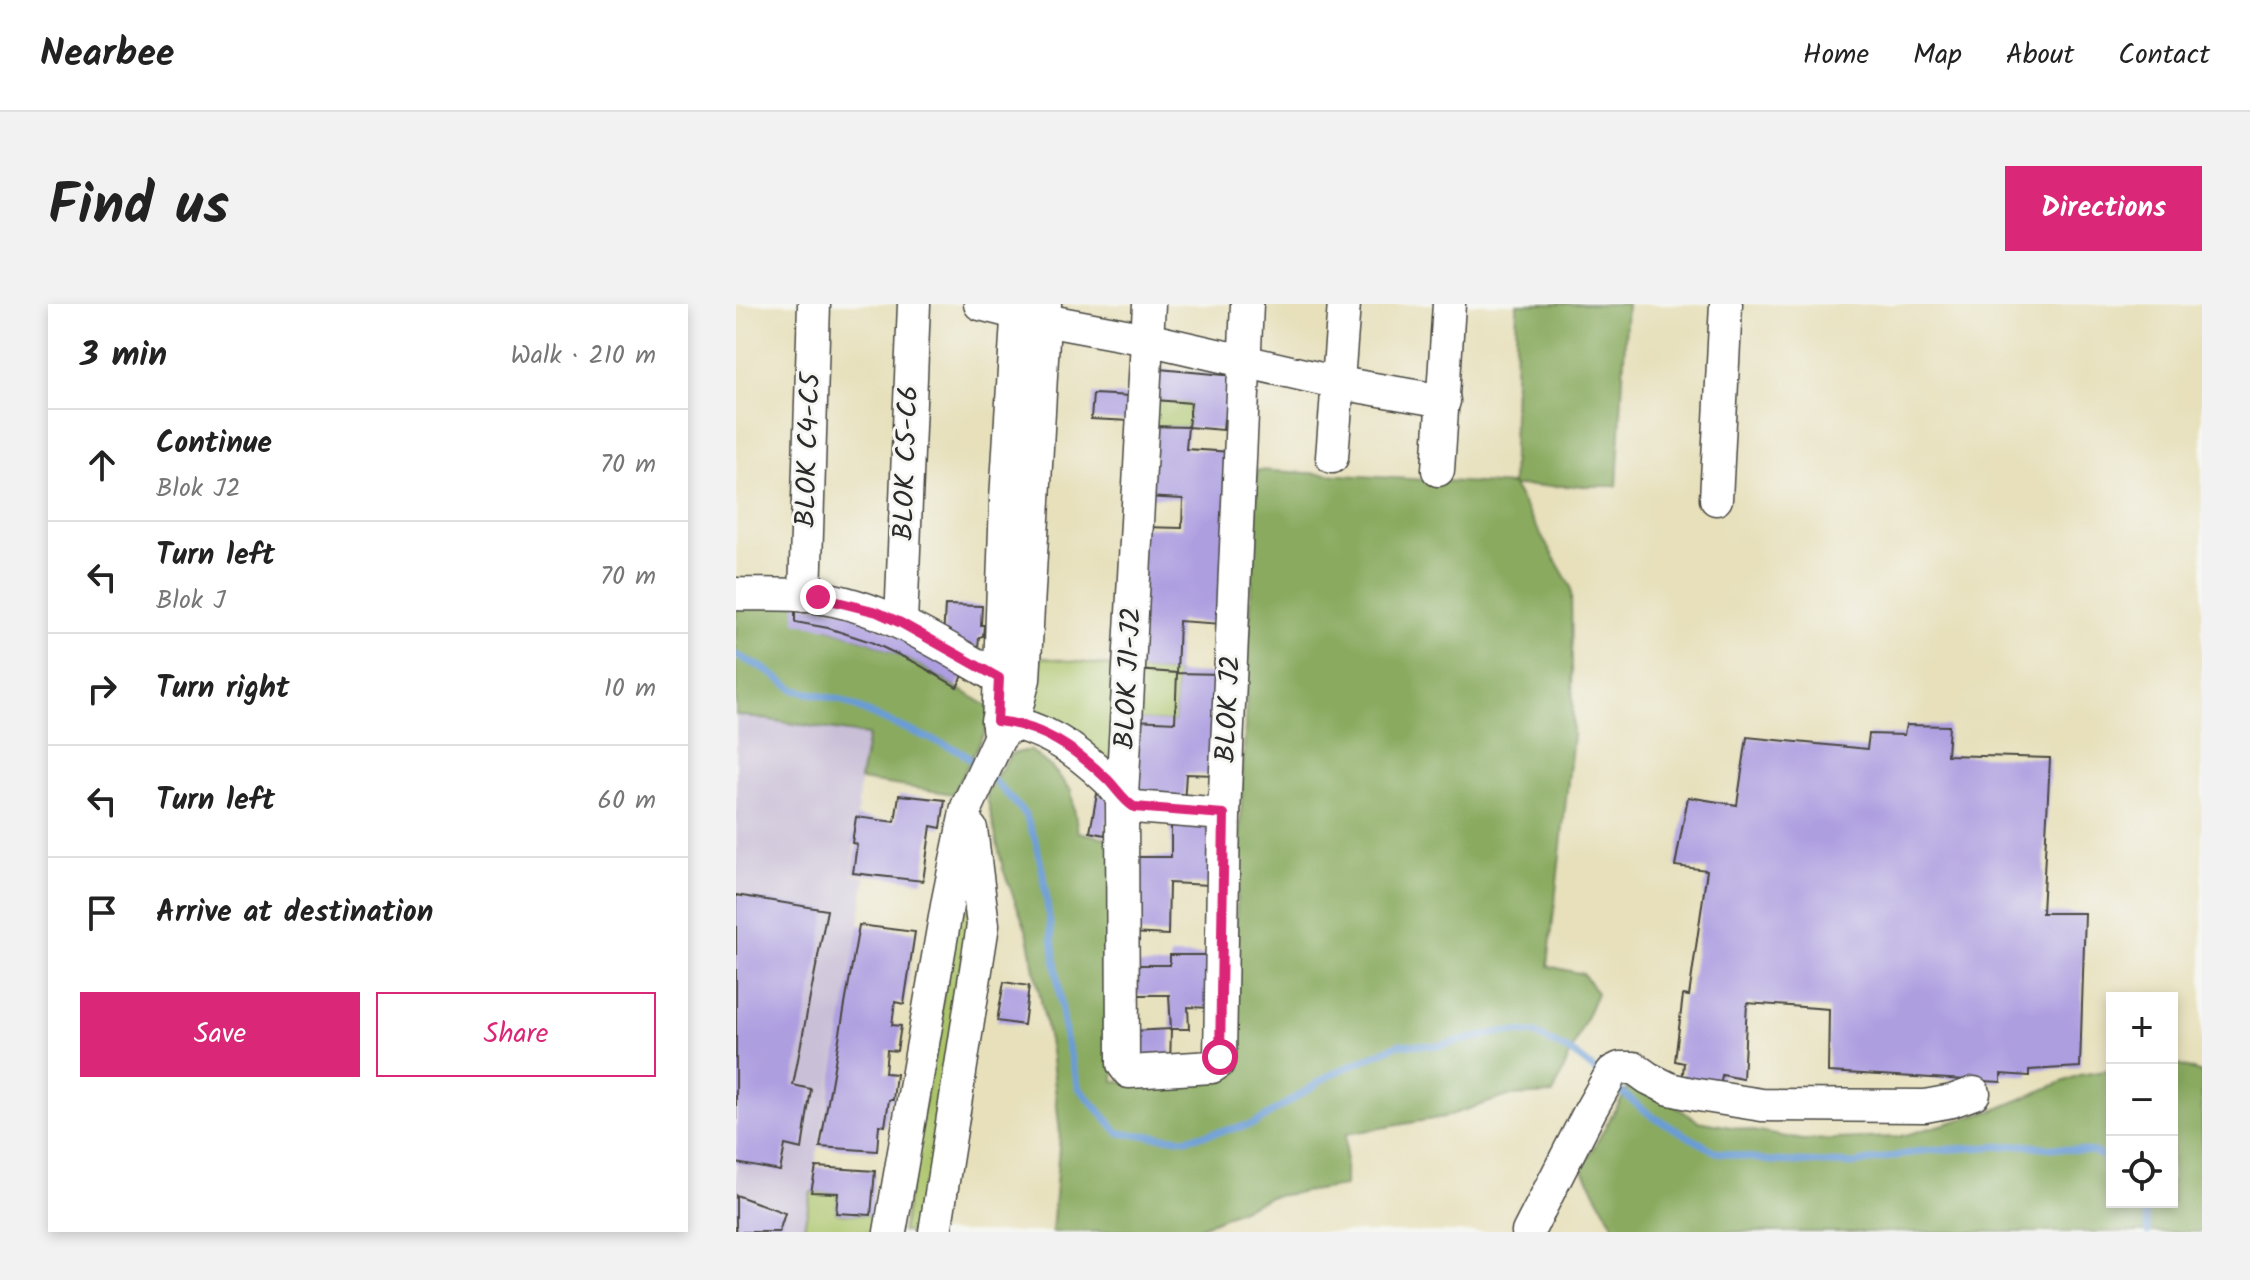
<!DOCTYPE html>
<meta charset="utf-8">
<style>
:root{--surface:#fff;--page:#f2f2f2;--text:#222;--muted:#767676;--line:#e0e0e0;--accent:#db2777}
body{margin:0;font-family:Kalam,sans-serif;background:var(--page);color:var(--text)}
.controls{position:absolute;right:24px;bottom:24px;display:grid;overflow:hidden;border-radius:0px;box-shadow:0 4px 12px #0003}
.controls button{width:72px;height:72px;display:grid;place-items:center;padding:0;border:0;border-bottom:2px solid var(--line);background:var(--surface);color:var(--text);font:40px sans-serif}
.stop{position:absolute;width:24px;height:24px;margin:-18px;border:6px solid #db2777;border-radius:50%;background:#fff}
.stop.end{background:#db2777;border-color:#fff;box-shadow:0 2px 8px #0008}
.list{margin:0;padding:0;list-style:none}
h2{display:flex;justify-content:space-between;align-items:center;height:104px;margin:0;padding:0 32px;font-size:34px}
h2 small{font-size:26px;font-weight:400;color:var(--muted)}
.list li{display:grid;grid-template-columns:52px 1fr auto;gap:24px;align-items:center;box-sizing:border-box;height:112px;padding:0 32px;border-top:2px solid var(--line)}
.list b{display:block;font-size:30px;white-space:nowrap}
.list p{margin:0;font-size:26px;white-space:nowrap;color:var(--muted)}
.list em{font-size:26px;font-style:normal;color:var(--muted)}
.actions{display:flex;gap:16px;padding:24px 32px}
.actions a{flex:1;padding:18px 0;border:2px solid var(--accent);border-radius:0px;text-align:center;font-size:28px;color:var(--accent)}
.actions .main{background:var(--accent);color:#fff}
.icon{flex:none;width:44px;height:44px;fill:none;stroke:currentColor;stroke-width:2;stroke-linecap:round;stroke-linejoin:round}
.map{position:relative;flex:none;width:1466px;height:928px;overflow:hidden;border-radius:0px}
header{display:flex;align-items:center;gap:48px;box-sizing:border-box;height:112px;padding:0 40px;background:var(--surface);border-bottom:2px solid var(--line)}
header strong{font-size:38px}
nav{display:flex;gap:44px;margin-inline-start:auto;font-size:28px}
.intro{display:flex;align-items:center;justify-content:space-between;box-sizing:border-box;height:192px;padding:0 48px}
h1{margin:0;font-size:56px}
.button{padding:20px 36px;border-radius:0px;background:var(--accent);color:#fff;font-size:28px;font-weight:700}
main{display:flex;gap:48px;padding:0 48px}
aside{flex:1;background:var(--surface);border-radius:0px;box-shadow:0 4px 12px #0003}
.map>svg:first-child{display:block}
</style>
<header>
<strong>Nearbee</strong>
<nav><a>Home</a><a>Map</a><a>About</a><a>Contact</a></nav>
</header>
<div class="intro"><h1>Find us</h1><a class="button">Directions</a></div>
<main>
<aside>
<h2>3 min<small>Walk · 210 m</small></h2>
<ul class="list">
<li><svg class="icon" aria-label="ahead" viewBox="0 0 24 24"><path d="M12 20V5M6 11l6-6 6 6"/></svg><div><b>Continue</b><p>Blok J2</p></div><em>70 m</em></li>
<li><svg class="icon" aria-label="left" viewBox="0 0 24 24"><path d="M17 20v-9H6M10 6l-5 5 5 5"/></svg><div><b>Turn left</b><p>Blok J</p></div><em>70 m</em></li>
<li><svg class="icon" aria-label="right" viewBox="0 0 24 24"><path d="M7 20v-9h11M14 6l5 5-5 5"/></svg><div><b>Turn right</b></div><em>10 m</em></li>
<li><svg class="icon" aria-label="left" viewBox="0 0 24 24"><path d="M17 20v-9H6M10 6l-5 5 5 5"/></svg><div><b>Turn left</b></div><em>60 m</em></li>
<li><svg class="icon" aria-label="arrive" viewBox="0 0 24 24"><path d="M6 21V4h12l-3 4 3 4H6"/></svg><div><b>Arrive at destination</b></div></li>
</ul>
<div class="actions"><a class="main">Save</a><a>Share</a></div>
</aside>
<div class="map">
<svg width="1466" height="928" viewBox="0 0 1466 928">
<rect width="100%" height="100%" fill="#f6f6f2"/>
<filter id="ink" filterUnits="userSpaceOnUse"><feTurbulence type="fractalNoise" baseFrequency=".0125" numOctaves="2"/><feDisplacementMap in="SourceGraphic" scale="16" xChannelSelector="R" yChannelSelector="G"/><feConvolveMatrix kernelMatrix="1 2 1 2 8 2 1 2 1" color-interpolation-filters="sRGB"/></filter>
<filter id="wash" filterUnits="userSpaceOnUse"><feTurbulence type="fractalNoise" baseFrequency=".006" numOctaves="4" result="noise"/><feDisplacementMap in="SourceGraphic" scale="32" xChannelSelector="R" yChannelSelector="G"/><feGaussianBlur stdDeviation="1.8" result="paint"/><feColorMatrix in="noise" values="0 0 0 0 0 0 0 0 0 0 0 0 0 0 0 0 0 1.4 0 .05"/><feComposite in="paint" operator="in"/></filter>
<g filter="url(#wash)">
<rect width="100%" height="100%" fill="#e7e0bb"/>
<polygon fill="#c9bfd7" points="0,411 133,431 124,476 116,571 130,573 119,645 67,928 0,928"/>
<g fill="#acc56b" stroke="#6c784b" stroke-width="2">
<polygon points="415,95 455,99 452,123 413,122"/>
<polygon points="302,353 384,363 374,461 298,409"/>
<polygon points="400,366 441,369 439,418 399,416"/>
<polygon points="227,605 235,607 185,928 166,928 222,607"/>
<polygon points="75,888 102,889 100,909 141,912 138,928 67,928"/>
</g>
<g fill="#89aa5f" stroke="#5a6a45" stroke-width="2">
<polygon points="781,0 891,0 881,182 777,182 835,283 837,431 812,662 847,670 861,689 817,790 772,792 708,813 610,830 609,882 533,893 456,927 316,928 324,830 315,747 292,631 267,565 250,489 275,450 294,446 316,464 335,486 342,528 375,535 380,623 378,777 420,781 494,746 521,166 776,181"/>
<polygon points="0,297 59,299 92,324 135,338 178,358 253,403 251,424 217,490 124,476 132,431 0,411"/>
<polygon points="1436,759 1466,769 1466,928 881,928 846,864 897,775 962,817 1067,836 1162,833 1259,806 1343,771 1376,766 1376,898 1436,898"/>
</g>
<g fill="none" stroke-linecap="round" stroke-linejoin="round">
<g stroke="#6a9cd5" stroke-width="7">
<polyline points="0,351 29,365 59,386 105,396 153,418 224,447 242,462"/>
<polyline points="255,473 289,510 300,538 307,570 330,735 343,784 383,829 449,835 518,820 596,770 664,740 702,742 765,728 797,729 837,749 866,772"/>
<polyline points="879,783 916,812 980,848 1034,857 1118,860 1185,847 1286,841 1358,848 1376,857"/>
<polyline points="1407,898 1412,928"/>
</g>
</g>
<g id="blocks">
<g fill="#ad9ee0">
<polygon points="423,65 499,72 495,116 488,115 487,126 452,123 455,99 420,96"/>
<polygon points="357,90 396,92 395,117 355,115"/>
<polygon points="413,122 452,123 450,145 496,148 486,320 443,317 441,369 485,370 480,471 450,470 448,500 395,497 399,416 439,418 441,369 400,366 407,223 446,224 447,195 409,193"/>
<polygon points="59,299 107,306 231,364 221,383 178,358 135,338 92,324 59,318"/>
<polygon points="209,301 246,302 245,321 248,321 247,332 243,333 242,344 207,335"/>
<polygon points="1170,421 1213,422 1211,451 1314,454 1306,609 1349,609 1344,763 1293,766 1293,772 1265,770 1265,778 1092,768 1093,705 1011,699 1007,775 986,771 984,784 946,779 948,759 939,757 947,691 953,692 971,566 939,562 952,493 1001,501 1011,433 1131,445 1133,430 1168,431"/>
<polygon points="361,490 374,493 369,531 354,528"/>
<polygon points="163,491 209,496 205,524 195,522 187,577 117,569 121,540 116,539 120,513 159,518"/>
<polygon points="435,522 477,524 474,581 433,579 432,631 394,629 395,553 435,553"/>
<polygon points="0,591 91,606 57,781 75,785 66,845 49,841 44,867 0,859"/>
<polygon points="123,621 179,628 168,700 159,698 156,721 165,722 161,747 151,746 149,769 160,770 157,796 153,796 149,822 143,821 141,847 84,843"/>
<polygon points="434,651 475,651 476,704 452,703 453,725 435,725 433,691 394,691 394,661 434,661"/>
<polygon points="268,678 293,682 288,721 261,717"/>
<polygon points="435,725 434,762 396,763 396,727"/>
<polygon points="80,863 139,867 135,911 100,909 102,889 75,888"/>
<polygon points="0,891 49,909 43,928 0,928"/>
</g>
</g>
</g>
<g filter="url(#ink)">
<use href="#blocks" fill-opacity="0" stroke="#474641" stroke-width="2"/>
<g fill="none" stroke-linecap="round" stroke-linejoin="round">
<g stroke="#474641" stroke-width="35">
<g id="minor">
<polyline points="244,0 308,16 411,35 603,79 708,97"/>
<polyline points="413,0 386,491 387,760 393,768 476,763 482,759 484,753 488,510 511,0"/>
<polyline points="596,153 608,0"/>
<polyline points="702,166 713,0"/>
<polyline points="980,195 990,0"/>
<path d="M 0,290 C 26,291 54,289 80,293 C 148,302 205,341 263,374"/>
<polyline points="69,292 78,0"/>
<polyline points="165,319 178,0"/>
<path d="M 261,417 C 305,421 340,445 372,476 C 380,484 388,498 398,503 L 488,510"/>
<polyline points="262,424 270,196 282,0"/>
<polyline points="154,928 212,596 231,503 263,434 277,418 288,375 309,0"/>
<polyline points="199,928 247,621 235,525"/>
<polyline points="792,928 854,807 876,768 884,764 898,764 912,774 934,785 956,790 1026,801 1189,802 1216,797 1238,789"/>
</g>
</g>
<use href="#minor" stroke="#fff" stroke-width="32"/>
</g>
</g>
<g fill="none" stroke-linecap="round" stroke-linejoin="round" filter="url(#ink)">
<path stroke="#db2777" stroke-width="10" d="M 82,293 L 141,308 L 165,319 L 263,374 L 261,417 C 305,421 340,445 372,476 C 380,484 388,497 398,503 L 488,510 L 484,753"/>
</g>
<g text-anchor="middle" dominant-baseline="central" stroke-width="6" stroke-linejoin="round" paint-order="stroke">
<g font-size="28" fill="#2b2b2b" stroke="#f6f6f2">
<text transform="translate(73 146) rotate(-88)">BLOK C4-C5</text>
<text transform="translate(171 159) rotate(-88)">BLOK C5-C6</text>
<text transform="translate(393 374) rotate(-87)">BLOK J1-J2</text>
<text transform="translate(493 405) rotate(-87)">BLOK J2</text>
</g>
</g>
</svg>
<div class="controls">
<button>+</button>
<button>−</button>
<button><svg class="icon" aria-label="locate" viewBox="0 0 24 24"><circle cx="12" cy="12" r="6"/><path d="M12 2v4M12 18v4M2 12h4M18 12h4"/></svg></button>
</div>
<div class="stop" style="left:484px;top:753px"></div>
<div class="stop end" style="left:82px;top:293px"></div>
</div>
</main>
